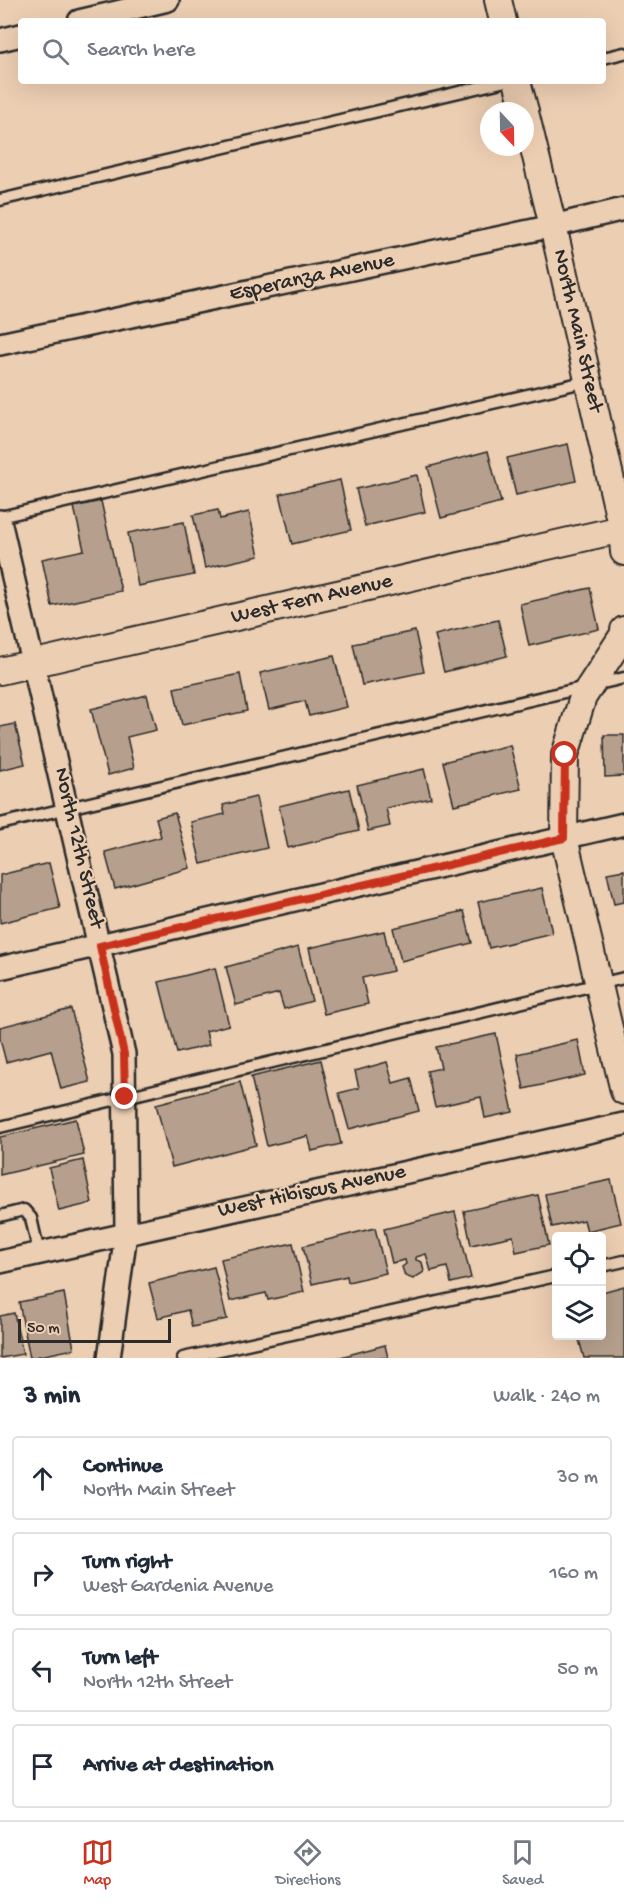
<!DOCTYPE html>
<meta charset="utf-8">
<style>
:root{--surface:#fff;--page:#f2f2f3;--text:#1f2937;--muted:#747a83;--line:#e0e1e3;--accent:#c8321e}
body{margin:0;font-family:"Gochi Hand",sans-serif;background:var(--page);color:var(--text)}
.controls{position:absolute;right:18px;bottom:18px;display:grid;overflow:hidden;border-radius:6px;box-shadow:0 6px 24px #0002}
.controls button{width:54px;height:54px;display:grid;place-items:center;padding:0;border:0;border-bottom:2px solid var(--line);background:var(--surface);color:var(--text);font:30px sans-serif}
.compass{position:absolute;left:480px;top:102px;width:54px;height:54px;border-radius:50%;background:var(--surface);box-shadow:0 6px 24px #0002;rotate:158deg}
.scale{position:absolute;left:18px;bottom:15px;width:153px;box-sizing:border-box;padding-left:6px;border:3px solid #2b2b2b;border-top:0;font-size:16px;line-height:21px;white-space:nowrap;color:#2b2b2b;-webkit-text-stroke:4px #ecceb2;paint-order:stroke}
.stop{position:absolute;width:18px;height:18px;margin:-14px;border:4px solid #c8321e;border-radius:50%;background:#fff}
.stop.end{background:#c8321e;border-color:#fff;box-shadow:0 2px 6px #0008}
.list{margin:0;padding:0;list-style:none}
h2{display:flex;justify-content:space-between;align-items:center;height:78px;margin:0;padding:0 24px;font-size:26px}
h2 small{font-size:20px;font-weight:400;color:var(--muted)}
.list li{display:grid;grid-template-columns:39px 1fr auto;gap:18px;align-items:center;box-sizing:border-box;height:84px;margin:0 12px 12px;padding:0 12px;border:2px solid var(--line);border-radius:6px}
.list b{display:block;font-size:22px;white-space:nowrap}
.list p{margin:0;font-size:20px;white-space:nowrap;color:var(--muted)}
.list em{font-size:20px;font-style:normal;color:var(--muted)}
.icon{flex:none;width:33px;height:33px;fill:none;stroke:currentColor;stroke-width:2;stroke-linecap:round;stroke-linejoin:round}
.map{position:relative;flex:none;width:624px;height:1358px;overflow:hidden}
.search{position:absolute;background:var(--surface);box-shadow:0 6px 24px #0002;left:18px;right:18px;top:18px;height:66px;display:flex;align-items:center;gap:15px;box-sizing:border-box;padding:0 21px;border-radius:6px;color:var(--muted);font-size:22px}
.sheet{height:462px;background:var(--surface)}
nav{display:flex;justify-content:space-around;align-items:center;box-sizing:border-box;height:84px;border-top:2px solid var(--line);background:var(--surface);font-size:16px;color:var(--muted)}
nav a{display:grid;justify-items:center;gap:3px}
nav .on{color:var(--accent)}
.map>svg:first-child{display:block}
</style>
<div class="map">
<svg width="624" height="1358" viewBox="0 0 624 1358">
<rect width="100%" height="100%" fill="#ecceb2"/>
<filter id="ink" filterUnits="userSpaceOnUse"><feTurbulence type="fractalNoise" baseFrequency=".0167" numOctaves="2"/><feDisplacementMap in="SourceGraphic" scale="12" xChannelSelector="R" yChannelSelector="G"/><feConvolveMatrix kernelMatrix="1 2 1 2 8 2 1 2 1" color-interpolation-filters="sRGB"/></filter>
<g filter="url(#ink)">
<g fill="#b6a08d" stroke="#2b2b2b" stroke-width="1.5">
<polygon points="568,444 576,481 516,495 507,458"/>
<polygon points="488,451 501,502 441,518 428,467"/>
<polygon points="417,475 425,512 365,526 356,489"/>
<polygon points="340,480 351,530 292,544 280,494"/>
<polygon points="101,501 121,591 52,606 42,559 84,550 74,507"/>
<polygon points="218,510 220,519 249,512 259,556 205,568 193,515"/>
<polygon points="184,522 194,575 138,586 128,533"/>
<polygon points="590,588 599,629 529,646 520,604"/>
<polygon points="498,620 507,656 444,672 435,635"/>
<polygon points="415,631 424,672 362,685 353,644"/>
<polygon points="334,656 347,707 309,716 305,701 269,710 260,673"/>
<polygon points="240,674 247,711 182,725 174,688"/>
<polygon points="147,695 156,730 127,737 134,768 108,775 91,709"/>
<polygon points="15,724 25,764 0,770 0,727"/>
<polygon points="604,735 624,735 624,776 605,777"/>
<polygon points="510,745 521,789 454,805 443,762"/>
<polygon points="424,769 431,798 386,808 390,826 368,831 357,785"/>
<polygon points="349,789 359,831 288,848 279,806"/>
<polygon points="256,797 267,848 201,864 191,822 225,814 223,805"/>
<polygon points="175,813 190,868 115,889 105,852 161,837 156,818"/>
<polygon points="49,863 60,908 0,923 0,875"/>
<polygon points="624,870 624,902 614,904 607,873"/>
<polygon points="542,888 552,933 489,948 478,902"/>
<polygon points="464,911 472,943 401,961 393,928"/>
<polygon points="384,931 393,971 362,978 368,1004 324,1014 309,948"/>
<polygon points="298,947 312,1001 284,1009 279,993 236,1005 226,967"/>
<polygon points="215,968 229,1025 206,1031 209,1045 177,1053 159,982"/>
<polygon points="71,1009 90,1082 61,1089 51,1050 6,1062 0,1039 0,1027"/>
<polygon points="496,1034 513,1112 485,1118 481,1097 435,1107 427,1071 441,1068 436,1047"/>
<polygon points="578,1040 585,1075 524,1089 517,1054"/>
<polygon points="321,1060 341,1144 312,1151 308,1136 267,1146 251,1077"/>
<polygon points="387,1062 393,1083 411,1078 419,1111 349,1129 339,1093 359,1088 355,1071"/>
<polygon points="240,1082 256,1145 172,1167 156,1104"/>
<polygon points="76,1119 84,1155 0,1175 0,1137"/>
<polygon points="83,1160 92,1203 59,1211 49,1168"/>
<polygon points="611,1180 621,1223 587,1231 584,1220 552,1227 545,1194"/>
<polygon points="538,1195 549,1245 516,1252 513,1236 471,1245 464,1211"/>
<polygon points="455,1212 471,1278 451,1283 447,1267 431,1271 426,1254 416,1257 416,1260 422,1262 424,1272 413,1279 405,1276 402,1267 406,1264 405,1260 392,1263 384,1229"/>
<polygon points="375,1228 386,1273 348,1282 347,1276 312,1284 303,1246"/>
<polygon points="293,1243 304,1292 268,1300 266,1293 230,1301 221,1259"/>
<polygon points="214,1267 227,1319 192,1327 188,1310 158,1318 149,1283"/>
<polygon points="624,1286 624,1358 584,1358 578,1336 602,1336 602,1292"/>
<polygon points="64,1293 74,1349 30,1358 19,1302"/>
<polygon points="14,1313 23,1354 0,1358 0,1316"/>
<polygon points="385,1345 388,1358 337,1358"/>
</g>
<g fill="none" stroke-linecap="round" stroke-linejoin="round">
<g stroke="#2b2b2b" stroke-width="15">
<g id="service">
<polyline points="603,58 624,53"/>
<polyline points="0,200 506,81"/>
<polyline points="0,517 588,381"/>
<polyline points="0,824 624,678"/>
<polyline points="0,1127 624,978"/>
<polyline points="0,1216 24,1210 31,1218 39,1253"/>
<polyline points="602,1266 624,1261"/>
<polyline points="183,1358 556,1276"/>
</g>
</g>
<g stroke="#2b2b2b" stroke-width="26">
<g id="minor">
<polyline points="79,21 168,0"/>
<polyline points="0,40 21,35"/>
<polyline points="0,344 553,226 624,209"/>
<polyline points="0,521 124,1054 126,1233 109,1358"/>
<polyline points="0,968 624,824"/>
<polyline points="0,1262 624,1124"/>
</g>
</g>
<g stroke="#2b2b2b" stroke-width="30">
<g id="tertiary">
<polyline points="498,0 503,21"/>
<polyline points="517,81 525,111"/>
<path id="s1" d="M 525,112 L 553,226 L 622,529 L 624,552"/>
<polyline points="624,630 624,634 583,697 565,755 564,838 624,1091"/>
<path id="s2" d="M 0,671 L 622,529"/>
</g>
</g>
<use href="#service" stroke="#ecceb2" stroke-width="10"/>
<use href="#minor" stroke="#ecceb2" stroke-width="21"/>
<use href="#tertiary" stroke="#ecceb2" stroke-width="26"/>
</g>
</g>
<g fill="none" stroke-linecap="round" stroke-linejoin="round" filter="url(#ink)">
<polyline stroke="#c8321e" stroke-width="8" points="125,1097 124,1054 100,946 564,838 565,755"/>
</g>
<g text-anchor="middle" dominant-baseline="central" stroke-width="4.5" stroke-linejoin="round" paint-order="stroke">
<g font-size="22" fill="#2b2b2b" stroke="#ecceb2">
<text transform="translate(312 278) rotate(-12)">Esperanza Avenue</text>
<text stroke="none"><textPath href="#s1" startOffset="225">North Main Street</textPath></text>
<text stroke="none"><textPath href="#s2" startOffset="320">West Fern Avenue</textPath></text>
<text transform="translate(78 848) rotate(77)">North 12th Street</text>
<text transform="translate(312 1192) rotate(-12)">West Hibiscus Avenue</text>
</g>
</g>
</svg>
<div class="controls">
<button><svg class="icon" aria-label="locate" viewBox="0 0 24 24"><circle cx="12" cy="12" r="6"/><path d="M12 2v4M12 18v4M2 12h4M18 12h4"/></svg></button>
<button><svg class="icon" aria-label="layers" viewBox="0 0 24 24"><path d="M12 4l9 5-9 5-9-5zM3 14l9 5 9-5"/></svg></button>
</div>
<svg class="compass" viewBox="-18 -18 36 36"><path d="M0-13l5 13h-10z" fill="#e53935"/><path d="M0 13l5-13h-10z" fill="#747a83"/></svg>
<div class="scale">50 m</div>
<div class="stop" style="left:565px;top:755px"></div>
<div class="stop end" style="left:125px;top:1097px"></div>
<div class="search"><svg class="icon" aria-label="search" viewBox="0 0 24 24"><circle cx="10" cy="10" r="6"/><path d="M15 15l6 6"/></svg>Search here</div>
</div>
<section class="sheet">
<h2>3 min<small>Walk · 240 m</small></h2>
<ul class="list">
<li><svg class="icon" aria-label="ahead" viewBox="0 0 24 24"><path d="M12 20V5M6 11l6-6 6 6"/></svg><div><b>Continue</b><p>North Main Street</p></div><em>30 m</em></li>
<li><svg class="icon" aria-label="right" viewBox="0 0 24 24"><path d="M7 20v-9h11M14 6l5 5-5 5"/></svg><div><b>Turn right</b><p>West Gardenia Avenue</p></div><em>160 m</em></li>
<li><svg class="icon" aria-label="left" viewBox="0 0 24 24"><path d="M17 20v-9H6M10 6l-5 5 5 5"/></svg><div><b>Turn left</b><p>North 12th Street</p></div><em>50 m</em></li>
<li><svg class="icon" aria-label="arrive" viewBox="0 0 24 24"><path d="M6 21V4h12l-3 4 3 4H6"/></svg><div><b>Arrive at destination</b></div></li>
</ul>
</section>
<nav>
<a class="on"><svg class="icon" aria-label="map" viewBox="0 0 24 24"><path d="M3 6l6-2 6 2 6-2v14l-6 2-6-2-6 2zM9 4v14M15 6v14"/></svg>Map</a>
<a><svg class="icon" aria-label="directions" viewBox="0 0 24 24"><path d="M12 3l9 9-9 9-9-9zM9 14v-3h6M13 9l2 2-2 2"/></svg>Directions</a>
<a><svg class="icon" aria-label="saved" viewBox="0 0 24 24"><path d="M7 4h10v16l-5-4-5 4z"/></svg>Saved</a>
</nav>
